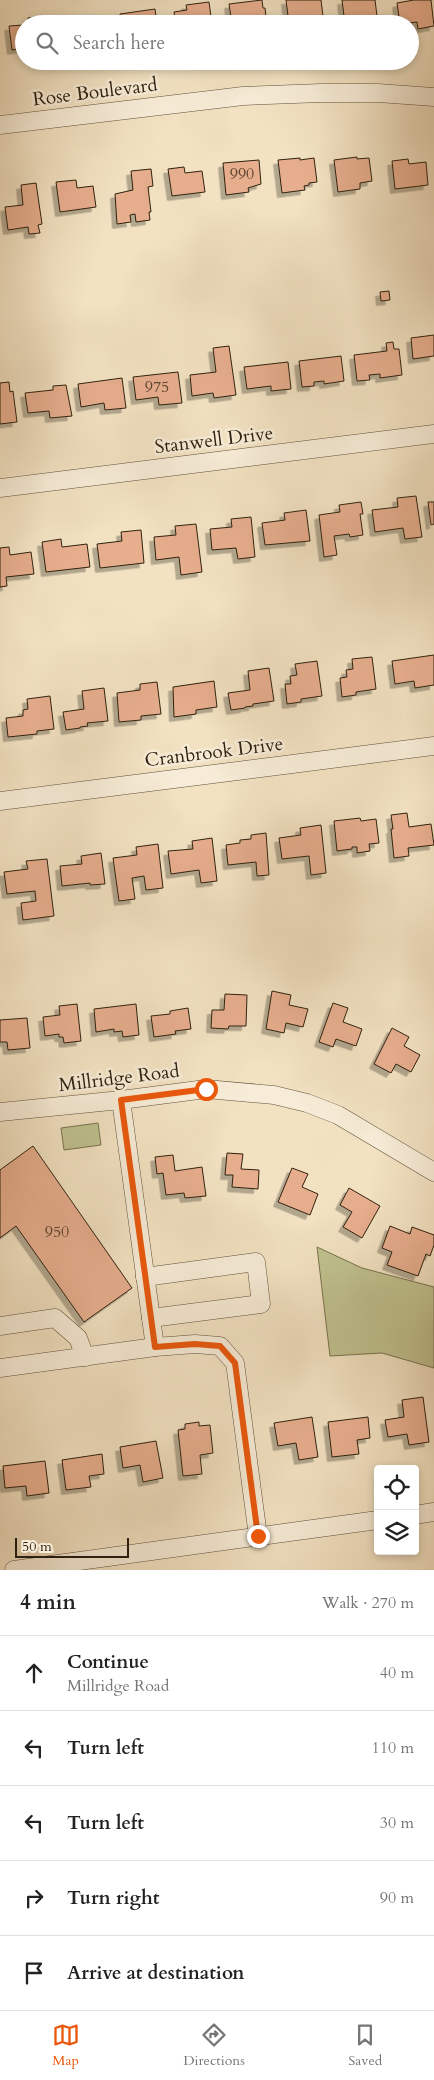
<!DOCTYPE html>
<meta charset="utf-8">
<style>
:root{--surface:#fff;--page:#f6f6f6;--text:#222;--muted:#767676;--line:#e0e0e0;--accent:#ea580c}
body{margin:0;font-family:Cardo,serif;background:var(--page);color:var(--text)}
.controls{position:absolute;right:15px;bottom:15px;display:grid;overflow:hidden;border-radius:5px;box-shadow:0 2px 8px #0003}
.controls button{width:45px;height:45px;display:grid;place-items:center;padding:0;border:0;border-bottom:1px solid var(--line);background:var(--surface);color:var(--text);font:25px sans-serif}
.scale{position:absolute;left:15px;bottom:12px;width:114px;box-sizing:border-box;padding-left:5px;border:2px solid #2f210f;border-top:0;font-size:14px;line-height:18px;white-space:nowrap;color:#2f210f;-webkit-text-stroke:4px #f7ecd7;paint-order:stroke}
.stop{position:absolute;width:15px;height:15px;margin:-11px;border:4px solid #ea580c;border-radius:50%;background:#fff}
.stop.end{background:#ea580c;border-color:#fff;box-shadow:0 1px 5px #0008}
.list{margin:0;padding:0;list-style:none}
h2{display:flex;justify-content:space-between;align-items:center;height:65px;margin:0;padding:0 20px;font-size:21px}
h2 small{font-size:16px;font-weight:400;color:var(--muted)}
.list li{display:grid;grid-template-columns:32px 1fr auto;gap:15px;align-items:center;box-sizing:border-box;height:75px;padding:0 20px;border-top:1px solid var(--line)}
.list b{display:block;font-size:19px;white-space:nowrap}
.list p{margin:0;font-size:16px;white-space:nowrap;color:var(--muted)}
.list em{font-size:16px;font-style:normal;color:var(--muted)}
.icon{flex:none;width:28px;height:28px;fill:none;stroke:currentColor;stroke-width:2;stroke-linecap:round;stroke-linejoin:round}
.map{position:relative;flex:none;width:434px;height:1570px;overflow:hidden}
.search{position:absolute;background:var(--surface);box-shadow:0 2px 8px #0003;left:15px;right:15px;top:15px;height:55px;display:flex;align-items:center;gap:12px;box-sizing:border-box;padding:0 18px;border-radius:28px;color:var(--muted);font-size:19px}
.sheet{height:440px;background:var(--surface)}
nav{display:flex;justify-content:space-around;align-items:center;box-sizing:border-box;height:70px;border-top:1px solid var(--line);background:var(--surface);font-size:14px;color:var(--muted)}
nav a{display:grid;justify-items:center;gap:2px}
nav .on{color:var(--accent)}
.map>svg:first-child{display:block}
</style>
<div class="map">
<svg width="434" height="1570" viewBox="0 0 434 1570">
<defs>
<filter id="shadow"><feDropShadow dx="-4.5" dy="4.5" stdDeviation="0" flood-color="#0004"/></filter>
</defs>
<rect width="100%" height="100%" fill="#f2e2c2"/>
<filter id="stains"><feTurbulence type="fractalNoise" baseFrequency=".004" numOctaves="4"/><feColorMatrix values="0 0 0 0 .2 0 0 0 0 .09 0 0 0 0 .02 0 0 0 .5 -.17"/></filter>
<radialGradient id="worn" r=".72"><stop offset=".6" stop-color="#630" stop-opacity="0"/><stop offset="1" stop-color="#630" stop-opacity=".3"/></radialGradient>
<g fill="#c0c28f" stroke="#78724f">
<polygon points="98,1123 101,1145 64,1150 61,1128"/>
<polygon points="317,1247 362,1268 434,1287 434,1368 382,1353 330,1356"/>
</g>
<g fill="#e7ae8e" stroke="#2f210f" filter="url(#shadow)">
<polygon points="262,0 263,8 265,8 267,24 232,24 229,4"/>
<polygon points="286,0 321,0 324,24 304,24 304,22 289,24"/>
<polygon points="342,0 375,0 378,24 362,24 361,22 345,24"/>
<polygon points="414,0 431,0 434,26 418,29 417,22 400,24 397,3"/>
<polygon points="209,2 212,24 176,24 174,12 187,10 186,5"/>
<polygon points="155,9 157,24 121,24 120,14"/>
<polygon points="43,16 44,24 28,24 28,18"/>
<polygon points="101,16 102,24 64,24 63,21"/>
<polygon points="24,25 24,48 12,50 9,26"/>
<polygon points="357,157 357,159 369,158 372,181 360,183 360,189 338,192 334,160"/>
<polygon points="300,158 300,160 314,158 317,182 309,183 309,185 304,186 305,190 282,193 278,160"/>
<polygon points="408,159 409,164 426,162 428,185 395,189 392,161"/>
<polygon points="259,160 261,184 248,188 249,192 226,195 223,163"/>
<polygon points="184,167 185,173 202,171 205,192 172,196 168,169"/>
<polygon points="151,169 153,186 148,187 151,212 149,212 150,220 136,222 135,214 130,215 131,222 117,224 115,194 133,190 131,171"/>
<polygon points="76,180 77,188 93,186 96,207 60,212 56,182"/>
<polygon points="36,183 42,224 38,225 40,233 29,234 28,227 8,230 5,207 23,205 21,185"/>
<polygon points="389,291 390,300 381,301 380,292"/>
<polygon points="434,335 434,356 413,359 411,338"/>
<polygon points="393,342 394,349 399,349 402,375 380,378 380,374 369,375 370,380 357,381 354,355 387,351 386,343"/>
<polygon points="229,346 236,395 214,398 213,393 192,396 190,375 216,372 213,348"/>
<polygon points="341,356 344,381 324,384 324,381 314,382 314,386 302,387 299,361"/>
<polygon points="288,362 291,389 271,391 271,386 247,389 244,367"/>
<polygon points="178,372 182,403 159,405 158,397 136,400 133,377"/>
<polygon points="122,378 126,408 105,410 104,403 81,407 78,384"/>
<polygon points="9,382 10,392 13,391 17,422 0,424 0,383"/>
<polygon points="66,385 72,416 50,418 49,411 28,413 25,393 53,390 53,386"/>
<polygon points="416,496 422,537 405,539 403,528 375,532 372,510 398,507 397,498"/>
<polygon points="361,502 363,514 360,514 363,535 350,537 349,534 334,536 337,555 324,557 319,515 340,512 339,505"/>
<polygon points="428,502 434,502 434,524 431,525"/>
<polygon points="306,510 310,541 265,545 262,523 285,520 284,513"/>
<polygon points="251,517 255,557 238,559 236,548 212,550 210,529 232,527 231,519"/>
<polygon points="196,524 202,572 181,575 179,557 156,560 154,537 176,535 175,526"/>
<polygon points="141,530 144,563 100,568 97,544 122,541 121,532"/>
<polygon points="61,539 62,547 87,544 90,567 46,572 42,542"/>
<polygon points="9,547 10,555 31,552 34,574 6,577 7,586 0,587 0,548"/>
<polygon points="434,655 434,685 415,688 414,681 395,684 392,661"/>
<polygon points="372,657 376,689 356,692 356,695 342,697 340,678 347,677 346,670 353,669 352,659"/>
<polygon points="317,661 322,696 301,699 301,702 287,704 285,684 291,684 290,676 297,675 295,664"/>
<polygon points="269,668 274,701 253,704 253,706 245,707 245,708 231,710 228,693 250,690 248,671"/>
<polygon points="214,681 217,707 196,710 196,714 174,717 173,687"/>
<polygon points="157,682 161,714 141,716 141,720 119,722 117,693 140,690 140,684"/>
<polygon points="104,688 108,721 87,723 88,726 80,727 80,728 66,730 63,712 84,709 82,691"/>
<polygon points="50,696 54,729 37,731 37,734 8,737 6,718 23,716 23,710 28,709 27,699"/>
<polygon points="407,813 409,827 431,824 434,845 408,848 409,856 394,858 391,829 393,829 391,815"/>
<polygon points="360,818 361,821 376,819 379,843 369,844 370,851 357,853 357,847 352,847 352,849 337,851 334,821"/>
<polygon points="321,825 326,873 311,875 309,856 282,859 279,838 301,835 300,828"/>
<polygon points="266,833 269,875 257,876 256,862 228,865 226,845 240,843 240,840 251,839 251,835"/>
<polygon points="212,838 217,881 201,883 199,870 171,874 168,851 193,849 192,841"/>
<polygon points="158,844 163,888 146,890 144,876 132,878 135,899 119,901 113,858 137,855 136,847"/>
<polygon points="101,853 105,884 90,885 90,883 62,886 60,866 82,864 81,856"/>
<polygon points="47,859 54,916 23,920 21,903 36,901 35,891 7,894 4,872 28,869 26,861"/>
<polygon points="272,991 291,995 289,1005 308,1009 303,1027 286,1023 284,1033 266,1029"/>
<polygon points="225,994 247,995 246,1026 229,1026 228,1029 211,1028 212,1010 224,1010"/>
<polygon points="333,1003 348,1008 343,1022 362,1029 356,1046 336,1039 333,1047 319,1042"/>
<polygon points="77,1004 81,1041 64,1043 63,1037 59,1037 59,1034 45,1036 43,1017 60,1015 59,1006"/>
<polygon points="136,1004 139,1035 123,1037 122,1031 114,1032 114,1029 96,1032 94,1009"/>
<polygon points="188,1008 191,1029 175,1031 176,1034 154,1037 151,1016 170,1014 170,1011"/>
<polygon points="27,1018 30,1048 8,1050 7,1042 0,1042 0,1020"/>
<polygon points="392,1028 409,1037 404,1046 420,1055 411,1072 396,1064 391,1073 374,1064"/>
<polygon points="33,1146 132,1288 84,1322 16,1226 0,1238 0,1170"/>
<polygon points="227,1153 243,1154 241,1169 259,1170 258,1189 232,1187 233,1175 225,1175"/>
<polygon points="173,1155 175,1171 202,1167 206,1196 185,1198 184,1193 166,1195 163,1173 157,1174 155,1157"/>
<polygon points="292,1168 308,1174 302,1187 318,1194 310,1215 278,1202"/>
<polygon points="349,1188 380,1206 362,1238 343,1227 352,1212 340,1205"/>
<polygon points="390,1226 410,1234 412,1227 434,1235 434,1245 430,1256 426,1254 418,1276 387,1265 392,1252 382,1248"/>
<polygon points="423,1397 429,1442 409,1445 407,1434 388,1437 385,1420 404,1417 402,1400"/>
<polygon points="312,1417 318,1457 299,1460 296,1443 278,1446 274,1423"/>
<polygon points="368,1417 370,1438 357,1440 359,1454 332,1457 328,1422"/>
<polygon points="199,1422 199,1426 210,1425 213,1453 200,1455 202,1474 183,1476 178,1430 185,1429 185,1424"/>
<polygon points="156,1441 163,1478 143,1482 140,1465 123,1468 120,1447"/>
<polygon points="102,1454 104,1474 89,1476 91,1487 66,1490 62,1460"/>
<polygon points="45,1461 49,1493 27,1496 26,1486 5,1488 3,1466"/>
</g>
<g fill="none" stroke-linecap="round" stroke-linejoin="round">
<g stroke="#60513c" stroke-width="19">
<g id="minor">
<polyline points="0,125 243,96 321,93 378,93 434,97"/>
<polyline points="0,488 434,434"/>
<polyline points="0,801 434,746"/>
<polyline points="121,1100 155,1347"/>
<polyline points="0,1112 121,1100 206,1089 274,1095 307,1103 338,1115 434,1172"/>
<polyline points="145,1277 256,1262 261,1304 151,1318"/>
<polyline points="0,1326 55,1318 78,1338 85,1357"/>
<polyline points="0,1368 155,1347 195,1344 220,1346 235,1363 258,1536"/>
<polyline points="415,1515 434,1512"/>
<polyline points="14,1570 378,1520"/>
</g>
</g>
<use href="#minor" stroke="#f7ecd7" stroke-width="18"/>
</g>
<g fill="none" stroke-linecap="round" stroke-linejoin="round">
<polyline stroke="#ea580c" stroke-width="6" points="206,1089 121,1100 155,1347 195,1344 220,1346 235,1363 258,1536"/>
</g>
<g text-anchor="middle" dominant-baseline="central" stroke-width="5" stroke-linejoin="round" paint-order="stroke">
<g font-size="16" fill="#5d442f">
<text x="242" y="174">990</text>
<text x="157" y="387">975</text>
<text x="57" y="1232">950</text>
</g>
<g font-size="19" fill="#2f210f" stroke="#f7ecd7">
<text transform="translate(95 92) rotate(-7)">Rose Boulevard</text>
<text transform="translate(214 440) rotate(-7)">Stanwell Drive</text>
<text transform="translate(214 752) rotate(-7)">Cranbrook Drive</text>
<text transform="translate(119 1078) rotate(-7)">Millridge Road</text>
</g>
</g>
<rect width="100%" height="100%" filter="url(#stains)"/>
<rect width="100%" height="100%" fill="url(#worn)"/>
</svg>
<div class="controls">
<button><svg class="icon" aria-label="locate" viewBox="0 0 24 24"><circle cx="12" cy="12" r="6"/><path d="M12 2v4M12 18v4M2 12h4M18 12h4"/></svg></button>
<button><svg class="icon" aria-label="layers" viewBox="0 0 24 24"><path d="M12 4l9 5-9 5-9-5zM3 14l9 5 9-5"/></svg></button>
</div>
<div class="scale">50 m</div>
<div class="stop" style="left:206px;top:1089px"></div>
<div class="stop end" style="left:258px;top:1536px"></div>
<div class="search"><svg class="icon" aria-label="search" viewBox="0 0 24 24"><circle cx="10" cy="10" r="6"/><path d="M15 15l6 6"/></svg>Search here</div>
</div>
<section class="sheet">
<h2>4 min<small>Walk · 270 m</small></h2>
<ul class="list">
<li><svg class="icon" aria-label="ahead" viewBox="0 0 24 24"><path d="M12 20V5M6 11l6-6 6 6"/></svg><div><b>Continue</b><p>Millridge Road</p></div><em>40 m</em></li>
<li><svg class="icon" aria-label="left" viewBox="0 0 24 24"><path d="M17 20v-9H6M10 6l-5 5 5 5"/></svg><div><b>Turn left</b></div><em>110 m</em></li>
<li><svg class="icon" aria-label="left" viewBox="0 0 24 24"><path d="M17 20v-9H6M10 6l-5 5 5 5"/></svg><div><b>Turn left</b></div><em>30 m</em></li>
<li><svg class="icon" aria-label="right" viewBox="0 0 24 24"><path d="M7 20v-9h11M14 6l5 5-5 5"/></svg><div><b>Turn right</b></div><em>90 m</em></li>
<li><svg class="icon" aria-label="arrive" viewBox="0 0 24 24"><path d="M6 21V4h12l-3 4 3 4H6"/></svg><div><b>Arrive at destination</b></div></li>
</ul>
</section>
<nav>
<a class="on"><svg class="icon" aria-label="map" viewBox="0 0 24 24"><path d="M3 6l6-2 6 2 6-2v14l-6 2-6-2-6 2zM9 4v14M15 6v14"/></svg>Map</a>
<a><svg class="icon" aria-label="directions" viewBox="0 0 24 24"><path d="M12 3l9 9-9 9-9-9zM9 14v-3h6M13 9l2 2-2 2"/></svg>Directions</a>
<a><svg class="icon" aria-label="saved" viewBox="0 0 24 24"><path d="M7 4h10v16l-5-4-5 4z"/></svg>Saved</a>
</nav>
